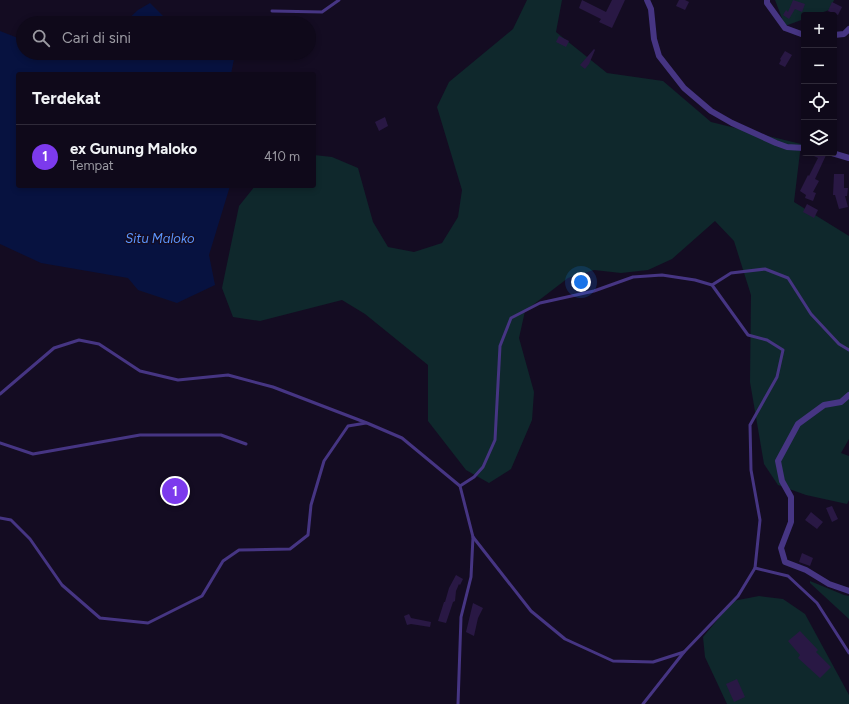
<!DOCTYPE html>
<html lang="id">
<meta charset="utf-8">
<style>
:root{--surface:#0f091a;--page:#181223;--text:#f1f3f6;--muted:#9b9aa2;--line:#2f2a39;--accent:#7c3aed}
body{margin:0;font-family:Figtree,sans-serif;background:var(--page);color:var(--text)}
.controls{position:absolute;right:12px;top:12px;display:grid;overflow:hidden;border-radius:4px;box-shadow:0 2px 6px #0003}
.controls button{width:36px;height:36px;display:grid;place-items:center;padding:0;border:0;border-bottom:1px solid var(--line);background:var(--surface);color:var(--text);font:20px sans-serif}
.you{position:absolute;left:581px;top:282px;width:14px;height:14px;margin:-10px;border:3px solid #fff;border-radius:50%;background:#1a73e8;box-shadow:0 0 0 6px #1a73e833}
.badge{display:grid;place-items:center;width:26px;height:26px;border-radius:50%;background:var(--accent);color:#fff;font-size:13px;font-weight:700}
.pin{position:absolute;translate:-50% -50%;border:2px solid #fff;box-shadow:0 1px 4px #0006}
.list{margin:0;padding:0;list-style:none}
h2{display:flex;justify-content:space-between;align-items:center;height:52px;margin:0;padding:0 16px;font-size:17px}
h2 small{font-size:13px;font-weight:400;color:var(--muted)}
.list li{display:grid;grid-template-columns:26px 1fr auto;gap:12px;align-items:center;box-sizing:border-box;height:64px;padding:0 16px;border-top:1px solid var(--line)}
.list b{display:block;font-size:15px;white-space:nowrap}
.list p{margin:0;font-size:13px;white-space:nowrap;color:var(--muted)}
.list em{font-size:13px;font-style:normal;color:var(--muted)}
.icon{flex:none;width:22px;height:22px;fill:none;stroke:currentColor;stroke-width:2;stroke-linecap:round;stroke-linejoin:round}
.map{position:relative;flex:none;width:849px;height:704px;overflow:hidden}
.search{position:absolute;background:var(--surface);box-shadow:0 2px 6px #0003;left:16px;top:16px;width:300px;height:44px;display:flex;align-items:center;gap:10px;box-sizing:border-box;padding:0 14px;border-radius:22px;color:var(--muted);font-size:15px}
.panel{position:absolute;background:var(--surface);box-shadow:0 2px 6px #0003;left:16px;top:72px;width:300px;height:116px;border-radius:4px}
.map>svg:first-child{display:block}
</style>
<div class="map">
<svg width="849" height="704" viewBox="0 0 849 704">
<rect width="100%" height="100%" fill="#140c22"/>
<g fill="#0f282c">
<polygon points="527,0 562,0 556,32 607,73 663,81 711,122 801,144 794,202 849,236 849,439 841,453 849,456 849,500 847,504 806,495 778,485 764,464 750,382 751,295 734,241 715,221 672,259 648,270 621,273 594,270 568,278 525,311 519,338 534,392 532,420 511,469 489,483 466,470 428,421 428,365 365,314 342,300 260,321 233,317 222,288 239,206 255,186 314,186 314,155 332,157 358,168 373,222 388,247 414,252 442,243 458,217 462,190 437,107 449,82 513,29"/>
<polygon points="775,0 834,0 829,10 815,15 804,15 804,19 785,26"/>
<polygon points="810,581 844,595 849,596 849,619 810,583"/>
<polygon points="759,596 783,599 805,614 849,695 849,704 727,704 705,657 703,637 733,601"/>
</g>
<g fill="#071240">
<polygon points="150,3 170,23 124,23 138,10"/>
<polygon points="0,31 23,40 23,53 60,53 63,54 69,53 200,53 234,59 231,74 18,74 18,186 230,186 209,255 215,285 177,303 138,290 128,278 41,263 0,244"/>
</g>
<g fill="#291844">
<polygon points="582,0 606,12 612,0 625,0 612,28 599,22 601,19 579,8"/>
<polygon points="679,0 685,0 689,2 685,10 676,6"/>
<polygon points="793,0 805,4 802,12 795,9 789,19 783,15 786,10 788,12"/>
<polygon points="832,2 842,7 838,15 828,11"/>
<polygon points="559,36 569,41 566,47 556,42"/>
<polygon points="594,49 595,50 589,64 585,69 580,65"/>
<polygon points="785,51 792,55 785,67 779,64 781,60 780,59"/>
<polygon points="385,117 388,126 379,131 375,122"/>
<polygon points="808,153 827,153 815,179 819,181 813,192 816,193 813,201 805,198 806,195 800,191 808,175 809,176 818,158"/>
<polygon points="834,174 844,174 844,188 848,188 847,196 845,196 848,207 839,209 835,195 833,195"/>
<polygon points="807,204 818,210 814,218 803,212"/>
<polygon points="832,506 838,519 832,522 826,508"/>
<polygon points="811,512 823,522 817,529 805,520"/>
<polygon points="802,553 813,558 810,566 799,562"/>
<polygon points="456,575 463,579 460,585 459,584 456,591 455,601 453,602 446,623 438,621 444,602 445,602 449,588"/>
<polygon points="473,603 483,608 478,618 474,636 466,632"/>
<polygon points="409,614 411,618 431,622 430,627 411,624 407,625 404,616"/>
<polygon points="800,631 818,650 816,652 831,667 820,678 798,658 800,655 788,641"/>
<polygon points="737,679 745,697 734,702 726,684"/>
</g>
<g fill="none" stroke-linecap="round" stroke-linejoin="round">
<g stroke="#463583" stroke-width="3">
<polyline points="272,11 322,12 339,0"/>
<polyline points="712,285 731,273 765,269 788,278 811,314 839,344 849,350"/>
<polyline points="0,394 54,348 79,340 99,344 140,371 178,380 228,375 273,387 367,423 402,438 460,486 473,537 471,577 461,617 458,704"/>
<polyline points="0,443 33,454 140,435 221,435 246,444"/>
<polyline points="460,486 474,477 483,467 495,440 500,346 511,318 540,303 594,291 633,277 662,275 695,280 712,285 748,335 767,340 783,350 777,377 750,425 751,470 760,520 755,568 738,596 684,652 643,704"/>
<polyline points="0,518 11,520 30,539 62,585 100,618 148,623 202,596 223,561 239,550 290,549 308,535 311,505 324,461 348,426 366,423"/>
<polyline points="473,537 531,611 565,639 613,661 653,662 684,652"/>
<polyline points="755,568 788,576 817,603 849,653"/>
</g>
<g stroke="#463583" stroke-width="6">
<polyline points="647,0 651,9 654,39 659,56 684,88 711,111 732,123 776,143 787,147 804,148"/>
<polyline points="767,0 767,3 785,28 804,35"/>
<polyline points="834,35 844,34 849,29"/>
<polyline points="832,153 849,158"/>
<polyline points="849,395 841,402 824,405 798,424 778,461 782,481 791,497 791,522 781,548 785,562 806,570 829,584 849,591"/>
</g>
</g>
<g text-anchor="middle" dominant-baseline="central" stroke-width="3" stroke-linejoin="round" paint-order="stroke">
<g font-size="13" font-style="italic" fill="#5b96ff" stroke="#140c22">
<text x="160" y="238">Situ Maloko</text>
</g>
</g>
</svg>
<div class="controls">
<button>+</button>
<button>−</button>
<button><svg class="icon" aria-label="locate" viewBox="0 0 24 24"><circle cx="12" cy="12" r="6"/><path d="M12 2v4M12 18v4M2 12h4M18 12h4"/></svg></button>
<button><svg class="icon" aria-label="layers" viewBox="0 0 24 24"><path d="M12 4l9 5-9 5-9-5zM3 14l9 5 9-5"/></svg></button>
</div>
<div class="you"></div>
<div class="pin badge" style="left:175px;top:491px">1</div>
<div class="search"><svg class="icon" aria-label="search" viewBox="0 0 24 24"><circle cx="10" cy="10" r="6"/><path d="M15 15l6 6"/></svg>Cari di sini</div>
<section class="panel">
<h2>Terdekat<small></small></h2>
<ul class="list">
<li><span class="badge">1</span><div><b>ex Gunung Maloko</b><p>Tempat</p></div><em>410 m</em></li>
</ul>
</section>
</div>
